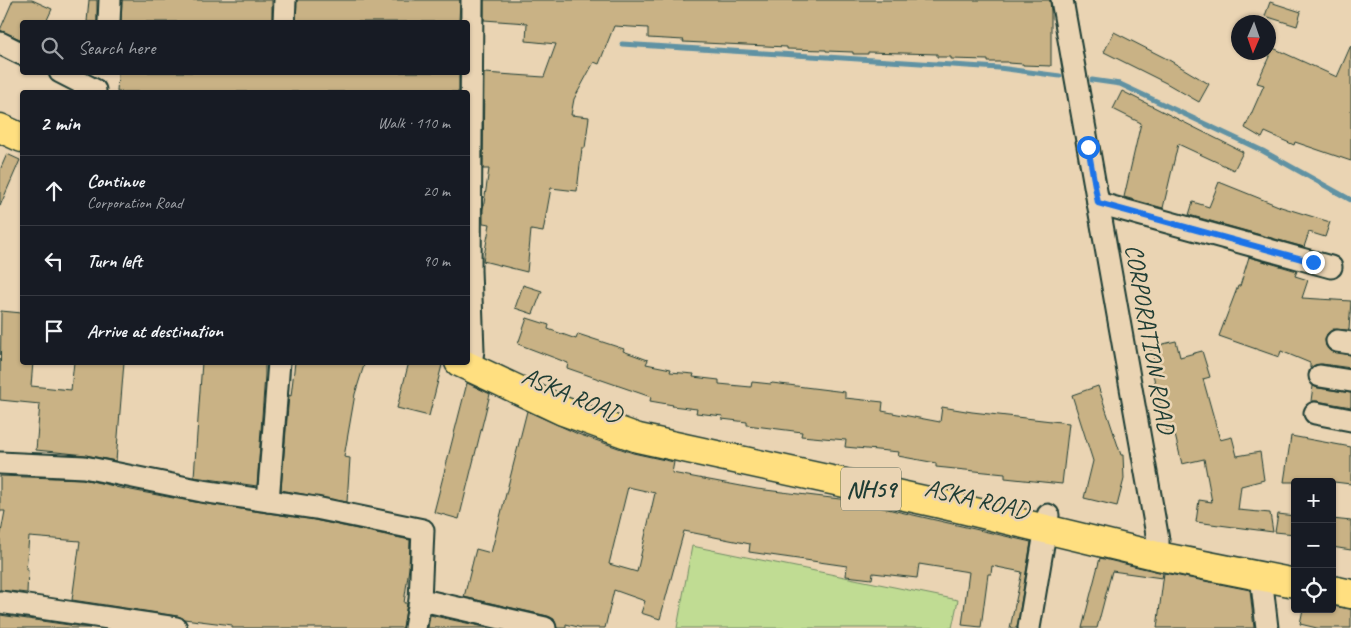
<!DOCTYPE html>
<meta charset="utf-8">
<style>
:root{--surface:#171b24;--page:#242831;--text:#f1f3f6;--muted:#9ea1a6;--line:#363941}
body{margin:0;font-family:Caveat,sans-serif;background:var(--page);color:var(--text)}
.controls{position:absolute;right:15px;bottom:15px;display:grid;overflow:hidden;border-radius:5px;box-shadow:0 1px 4px #0004}
.controls button{width:45px;height:45px;display:grid;place-items:center;padding:0;border:0;border-bottom:1px solid var(--line);background:var(--surface);color:var(--text);font:25px sans-serif}
.compass{position:absolute;left:1231px;top:15px;width:45px;height:45px;border-radius:50%;background:var(--surface);box-shadow:0 1px 4px #0004;rotate:182deg}
.stop{position:absolute;width:15px;height:15px;margin:-11px;border:4px solid #1a73e8;border-radius:50%;background:#fff}
.stop.end{background:#1a73e8;border-color:#fff;box-shadow:0 1px 5px #0008}
.list{margin:0;padding:0;list-style:none}
h2{display:flex;justify-content:space-between;align-items:center;height:65px;margin:0;padding:0 20px;font-size:21px}
h2 small{font-size:16px;font-weight:400;color:var(--muted)}
.list li{display:grid;grid-template-columns:32px 1fr auto;gap:15px;align-items:center;box-sizing:border-box;height:70px;padding:0 20px;border-top:1px solid var(--line)}
.list b{display:block;font-size:19px;white-space:nowrap}
.list p{margin:0;font-size:16px;white-space:nowrap;color:var(--muted)}
.list em{font-size:16px;font-style:normal;color:var(--muted)}
.icon{flex:none;width:28px;height:28px;fill:none;stroke:currentColor;stroke-width:2;stroke-linecap:round;stroke-linejoin:round}
.map{position:relative;flex:none;width:1351px;height:628px;overflow:hidden}
.search{position:absolute;background:var(--surface);box-shadow:0 1px 4px #0004;left:20px;top:20px;width:450px;height:55px;display:flex;align-items:center;gap:12px;box-sizing:border-box;padding:0 18px;border-radius:5px;color:var(--muted);font-size:19px}
.panel{position:absolute;background:var(--surface);box-shadow:0 1px 4px #0004;left:20px;top:90px;width:450px;height:275px;border-radius:5px}
.map>svg:first-child{display:block}
</style>
<div class="map">
<svg width="1351" height="628" viewBox="0 0 1351 628">
<rect width="100%" height="100%" fill="#ead4b3"/>
<filter id="ink" filterUnits="userSpaceOnUse"><feTurbulence type="fractalNoise" baseFrequency=".02" numOctaves="2"/><feDisplacementMap in="SourceGraphic" scale="10" xChannelSelector="R" yChannelSelector="G"/><feConvolveMatrix kernelMatrix="1 2 1 2 8 2 1 2 1" color-interpolation-filters="sRGB"/></filter>
<g filter="url(#ink)">
<polygon fill="#c0dc93" stroke="#708c64" points="692,546 958,600 952,628 677,628"/>
<g fill="none" stroke-linecap="round" stroke-linejoin="round">
<g stroke="#6092a3" stroke-width="5">
<polyline points="622,44 999,68 1060,76"/>
<polyline points="1092,80 1120,84 1263,151 1351,200"/>
</g>
</g>
<g fill="#c9b285" stroke="#1f3d34" fill-rule="evenodd">
<polygon points="13,0 32,0 52,9 46,22 22,22 22,40 0,30"/>
<polygon points="89,0 97,0 97,22 87,22"/>
<polygon points="122,0 272,0 272,22 121,22"/>
<polygon points="297,0 460,0 459,22 296,22"/>
<polygon points="484,0 1050,0 1051,12 1051,66 1023,65 1023,64 1008,63 1008,62 988,62 988,60 951,59 951,57 937,57 937,54 868,52 868,54 853,54 853,52 826,51 826,50 787,49 787,47 683,42 684,40 648,38 648,28 614,26 599,64 594,62 574,99 571,115 589,117 585,148 582,148 577,191 551,188 543,232 531,230 527,272 483,261 490,224 483,223 483,210 489,169 483,169 484,73 544,77 556,44 526,41 527,23 484,20"/>
<polygon points="1270,2 1301,12 1297,26 1265,16"/>
<polygon points="1114,32 1169,60 1209,84 1199,102 1166,83 1104,52"/>
<polygon points="1351,45 1351,161 1295,142 1294,145 1265,132 1262,138 1245,128 1264,85 1257,83 1273,48 1337,77"/>
<polygon points="118,72 459,72 459,92 117,92"/>
<polygon points="1122,91 1243,152 1234,170 1178,144 1163,208 1124,197 1141,123 1113,109"/>
<polygon points="7,154 20,160 0,206 0,170"/>
<polygon points="1219,182 1281,207 1330,222 1325,237 1309,232 1304,247 1189,215 1193,202 1209,207"/>
<polygon points="1249,257 1297,271 1295,276 1308,280 1302,298 1351,301 1349,330 1333,329 1327,334 1325,340 1326,346 1330,351 1351,355 1351,368 1322,364 1315,365 1310,368 1310,363 1281,351 1279,357 1219,336 1238,286 1240,286"/>
<polygon points="523,285 542,291 533,314 515,308"/>
<polygon points="1,311 22,313 22,362 33,362 31,386 71,390 74,362 124,362 116,461 86,455 36,450 40,404 0,400"/>
<polygon points="527,318 549,325 548,329 576,339 578,334 624,349 623,351 648,360 646,364 671,369 670,372 694,374 693,377 719,380 719,384 751,387 752,382 771,384 772,383 845,392 845,398 883,402 882,411 940,422 942,407 972,412 1069,423 1062,484 1005,478 1005,474 936,467 936,463 898,456 899,452 845,447 846,440 801,436 802,432 747,425 747,422 722,419 723,416 696,413 697,409 672,406 673,405 650,401 651,397 567,368 568,363 518,344"/>
<polygon points="1176,341 1180,357 1202,351 1210,377 1203,379 1220,440 1232,437 1237,456 1260,452 1264,480 1241,486 1238,510 1270,513 1273,532 1196,522 1199,500 1212,502 1204,459 1182,464 1175,435 1168,437 1151,366 1155,364 1150,347"/>
<polygon points="202,362 265,362 265,375 257,486 194,477"/>
<polygon points="295,362 365,362 355,394 344,457 350,458 347,502 281,490 289,395 291,396"/>
<polygon points="409,362 431,362 442,365 429,416 397,408"/>
<polygon points="467,383 490,394 459,519 434,512"/>
<polygon points="1098,386 1121,455 1123,455 1124,479 1117,506 1084,498 1093,461 1072,395"/>
<polygon points="1313,386 1318,388 1351,393 1351,407 1317,401 1311,401"/>
<path d="M 527,411 L 578,434 L 633,453 L 674,462 L 672,473 L 757,489 L 848,500 L 1031,542 L 1017,628 L 1010,628 L 1022,572 L 992,566 L 991,574 L 988,574 L 981,627 L 962,625 L 969,572 L 919,564 L 917,578 L 873,573 L 872,579 L 846,576 L 847,566 L 749,552 L 750,544 L 684,531 L 660,619 L 641,613 L 645,601 L 614,590 L 605,628 L 582,628 L 566,624 L 566,628 L 557,628 L 554,619 L 548,616 L 464,597 L 476,549 L 491,553 ZM 628,487 L 655,493 L 637,572 L 609,564 Z"/>
<polygon points="1291,436 1351,447 1351,484 1317,480 1316,482 1284,482"/>
<polygon points="0,476 82,479 114,486 115,487 200,503 314,520 410,540 409,568 404,603 407,603 403,628 232,628 232,625 184,619 178,616 72,600 80,541 29,537 26,569 28,569 27,593 0,590 0,538 5,511 0,511"/>
<polygon points="1278,514 1295,516 1295,534 1275,532"/>
<polygon points="1332,519 1351,521 1351,550 1332,547"/>
<polygon points="1100,558 1163,573 1162,578 1112,571 1097,628 1082,628"/>
<polygon points="1164,573 1250,590 1254,628 1157,628"/>
<polygon points="1332,606 1351,609 1351,628 1317,628 1300,624 1303,609 1332,609"/>
<polygon points="0,615 90,628 0,628"/>
<polygon points="430,615 489,628 428,628"/>
</g>
<g fill="none" stroke-linecap="round" stroke-linejoin="round">
<g stroke="#1f3d34" stroke-width="25">
<g id="minor">
<polyline points="1062,0 1158,540 1158,556"/>
<polyline points="109,22 110,0"/>
<polyline points="284,22 285,0"/>
<polyline points="0,43 22,54"/>
<polyline points="60,72 95,90"/>
<polyline points="1098,203 1331,267"/>
<polyline points="1337,341 1351,343"/>
<polyline points="470,368 473,351 470,270 472,0"/>
<polyline points="1320,376 1351,381"/>
<polyline points="1315,413 1351,420"/>
<polyline points="0,463 84,467 202,491 316,508 423,530 420,601 415,628"/>
<polyline points="268,501 279,362"/>
<polyline points="1261,576 1267,628"/>
<polyline points="420,601 431,602 545,628"/>
<polyline points="0,602 176,628"/>
<polyline points="1029,628 1048,515"/>
</g>
</g>
<g stroke="#1f3d34" stroke-width="31">
<g id="highway">
<polyline points="0,128 22,138"/>
<polyline points="459,362 563,411 638,438 937,503 1158,556 1295,583"/>
<polyline points="1332,590 1351,594"/>
</g>
</g>
<use href="#minor" stroke="#ead4b3" stroke-width="21"/>
<use href="#highway" stroke="#ffdf80" stroke-width="28"/>
</g>
</g>
<g fill="none" stroke-linecap="round" stroke-linejoin="round" filter="url(#ink)">
<polyline stroke="#1a73e8" stroke-width="6" points="1088,147 1098,203 1313,262"/>
</g>
<g text-anchor="middle" dominant-baseline="central" stroke-width="5" stroke-linejoin="round" paint-order="stroke">
<rect fill="#ead4b3" stroke="#5c6a5a" stroke-width="1" x="841" y="467.5" width="60" height="43" rx="4"/>
<g font-size="24" font-weight="bold" fill="#1f3d34">
<text x="871" y="489">NH59</text>
</g>
<g font-size="25" fill="#1f3d34" stroke="#ead4b3">
<text transform="translate(1150 339) rotate(80)">CORPORATION ROAD</text>
<text transform="translate(572 395) rotate(23)">ASKA ROAD</text>
<text transform="translate(977 499) rotate(13)">ASKA ROAD</text>
</g>
</g>
</svg>
<div class="controls">
<button>+</button>
<button>−</button>
<button><svg class="icon" aria-label="locate" viewBox="0 0 24 24"><circle cx="12" cy="12" r="6"/><path d="M12 2v4M12 18v4M2 12h4M18 12h4"/></svg></button>
</div>
<svg class="compass" viewBox="-18 -18 36 36"><path d="M0-13l5 13h-10z" fill="#e53935"/><path d="M0 13l5-13h-10z" fill="#9ea1a6"/></svg>
<div class="stop" style="left:1088px;top:147px"></div>
<div class="stop end" style="left:1313px;top:262px"></div>
<div class="search"><svg class="icon" aria-label="search" viewBox="0 0 24 24"><circle cx="10" cy="10" r="6"/><path d="M15 15l6 6"/></svg>Search here</div>
<section class="panel">
<h2>2 min<small>Walk · 110 m</small></h2>
<ul class="list">
<li><svg class="icon" aria-label="ahead" viewBox="0 0 24 24"><path d="M12 20V5M6 11l6-6 6 6"/></svg><div><b>Continue</b><p>Corporation Road</p></div><em>20 m</em></li>
<li><svg class="icon" aria-label="left" viewBox="0 0 24 24"><path d="M17 20v-9H6M10 6l-5 5 5 5"/></svg><div><b>Turn left</b></div><em>90 m</em></li>
<li><svg class="icon" aria-label="arrive" viewBox="0 0 24 24"><path d="M6 21V4h12l-3 4 3 4H6"/></svg><div><b>Arrive at destination</b></div></li>
</ul>
</section>
</div>
